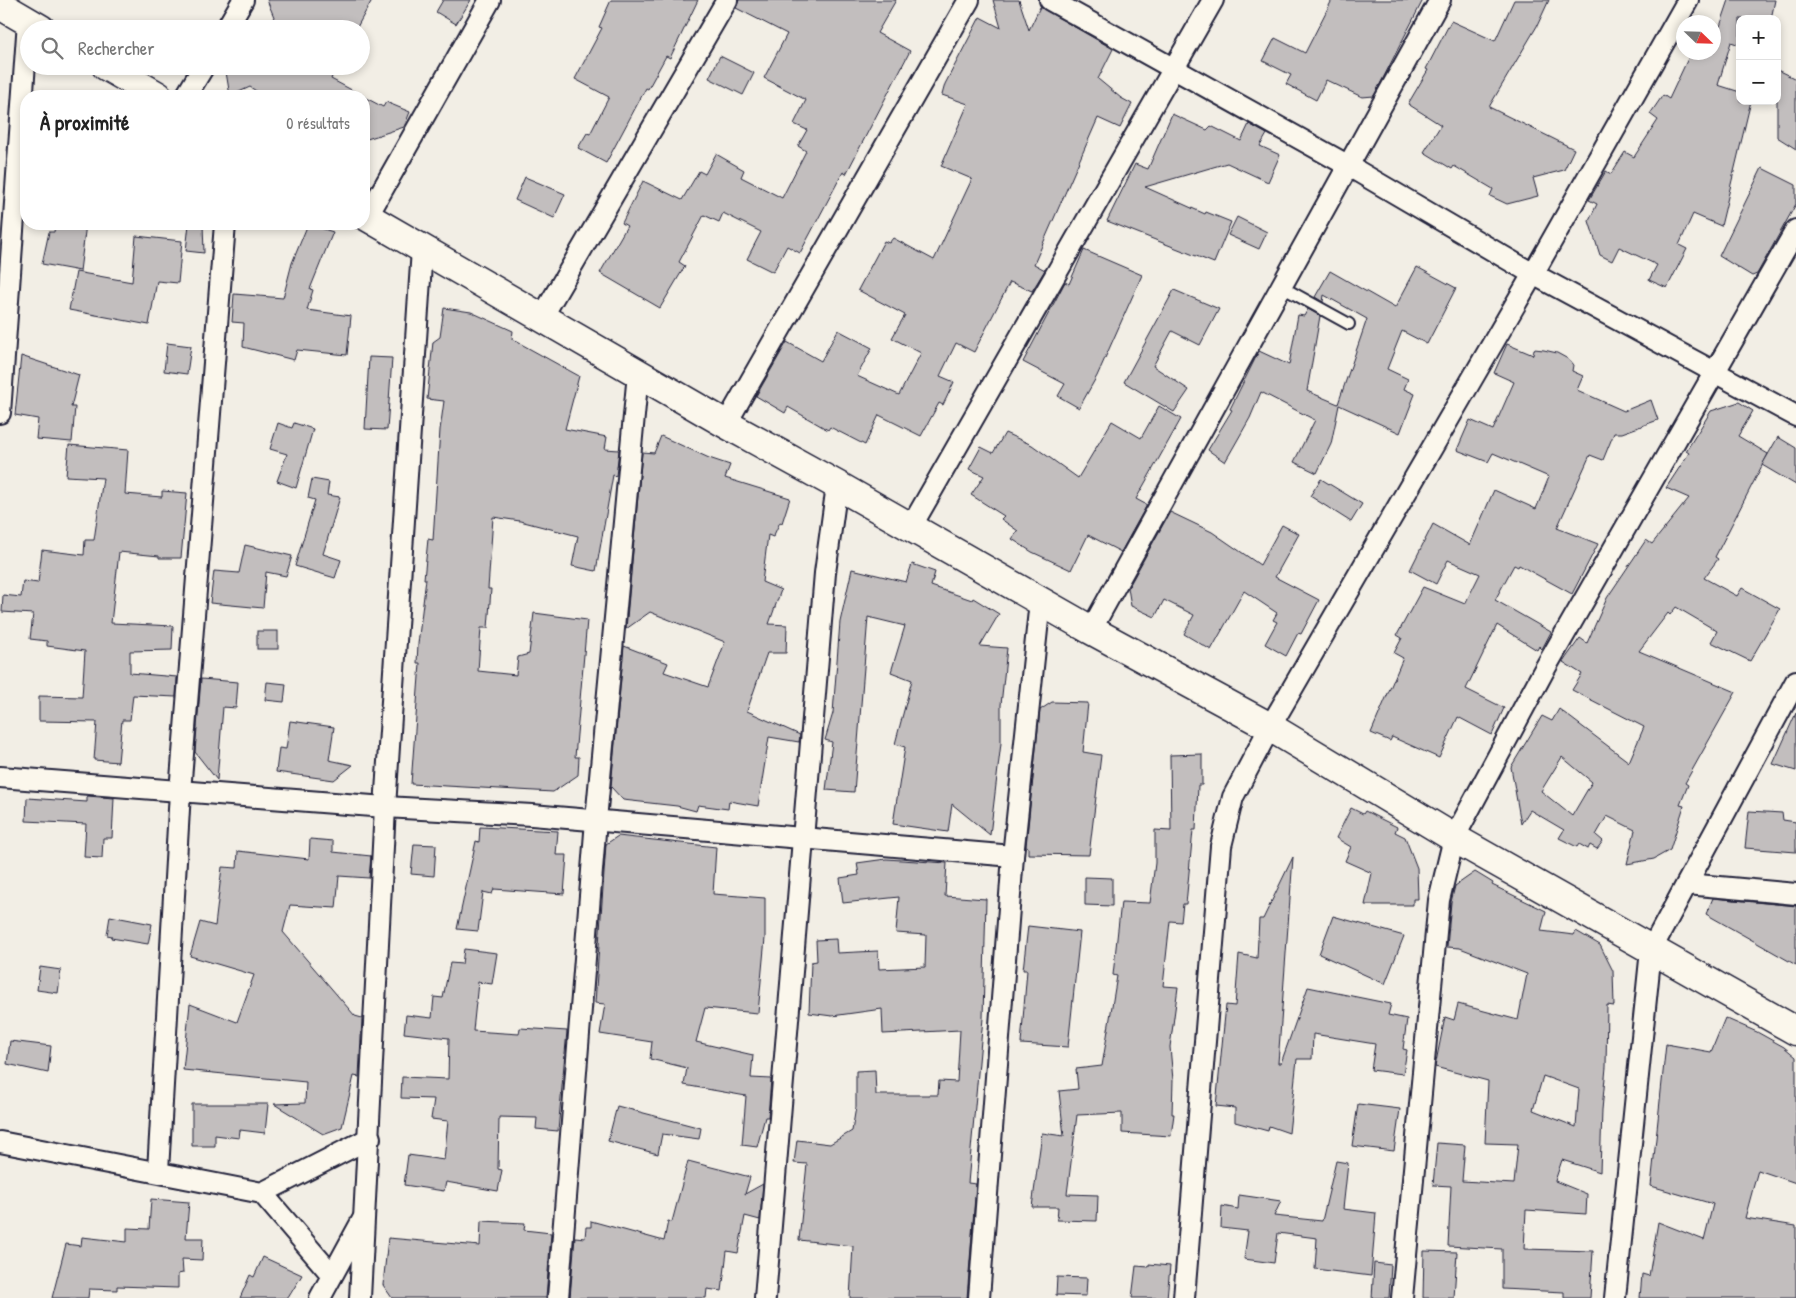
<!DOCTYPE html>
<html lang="fr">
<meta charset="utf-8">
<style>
:root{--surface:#fff;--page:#f6f6f6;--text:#222;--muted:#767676;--line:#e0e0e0}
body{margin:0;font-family:"Patrick Hand",sans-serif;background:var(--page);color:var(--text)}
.controls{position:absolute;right:15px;top:15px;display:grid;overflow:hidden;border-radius:10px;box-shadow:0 2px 8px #0003}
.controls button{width:45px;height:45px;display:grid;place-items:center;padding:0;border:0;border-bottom:1px solid var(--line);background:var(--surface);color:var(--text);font:25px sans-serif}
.compass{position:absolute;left:1676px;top:15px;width:45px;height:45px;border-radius:50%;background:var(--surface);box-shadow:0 2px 8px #0003;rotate:113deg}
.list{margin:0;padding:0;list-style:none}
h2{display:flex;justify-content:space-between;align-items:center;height:65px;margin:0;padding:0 20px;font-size:21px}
h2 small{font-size:16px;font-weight:400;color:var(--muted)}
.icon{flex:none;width:28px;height:28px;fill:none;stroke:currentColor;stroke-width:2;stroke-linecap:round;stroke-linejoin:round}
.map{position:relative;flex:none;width:1796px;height:1298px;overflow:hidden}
.search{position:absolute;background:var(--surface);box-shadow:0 2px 8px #0003;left:20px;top:20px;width:350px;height:55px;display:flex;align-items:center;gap:12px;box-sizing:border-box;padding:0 18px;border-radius:28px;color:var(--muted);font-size:19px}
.panel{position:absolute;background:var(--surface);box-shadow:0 2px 8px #0003;left:20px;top:90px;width:350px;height:140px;border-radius:20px}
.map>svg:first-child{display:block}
</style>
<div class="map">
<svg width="1796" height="1298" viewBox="0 0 1796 1298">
<rect width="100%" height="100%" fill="#f2eee5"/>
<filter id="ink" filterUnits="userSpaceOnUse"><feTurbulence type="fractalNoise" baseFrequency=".02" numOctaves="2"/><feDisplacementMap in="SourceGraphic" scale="10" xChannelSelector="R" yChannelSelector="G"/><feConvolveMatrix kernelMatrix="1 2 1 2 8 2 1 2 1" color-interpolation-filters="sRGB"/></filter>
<g filter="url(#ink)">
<g fill="#c2bebe" stroke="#22223b" fill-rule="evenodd">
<polygon points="267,0 372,0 356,29 266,29 274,17"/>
<polygon points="443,0 471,0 456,24 436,12"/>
<polygon points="611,0 698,0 670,58 666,56 648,89 646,88 606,163 578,148 587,133 590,134 609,97 575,79 602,28 599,27"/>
<polygon points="739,0 896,0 877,33 910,51 846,174 843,172 800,253 787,246 773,272 747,259 761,232 723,213 719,222 704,215 679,262 685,266 660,308 600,273 627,226 622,223 643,181 682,200 699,171 705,174 716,154 744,170 741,177 782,198 806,151 798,146 807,130 794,124 806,100 764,78 787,34 736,8"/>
<polygon points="993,0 1019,0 1029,30 1040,7 1113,49 1098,79 1121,98 1132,104 1120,128 1098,118 1034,264 1045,270 1032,291 1010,282 974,352 956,343 940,376 954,382 943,405 939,403 921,436 879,415 865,445 830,427 828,430 788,407 785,413 756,396 787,342 821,361 838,330 872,348 857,376 899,395 921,353 892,338 905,315 858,290 884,241 889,243 893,238 934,260 972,179 941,166 968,104 942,95 945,84 980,17 1001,28"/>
<polygon points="1332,0 1423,0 1374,96 1362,97 1326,80 1316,100 1286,84 1291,75 1263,61 1275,38 1305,53"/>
<polygon points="1514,0 1549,0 1537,26 1489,107 1574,149 1564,170 1533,178 1538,196 1507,204 1490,196 1493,189 1454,166 1452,169 1424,152 1441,125 1408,104 1428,70 1426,69 1451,21 1495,41"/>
<polygon points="1729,0 1775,0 1771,19 1740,19 1740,45 1731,42 1718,85 1740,92 1740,101 1751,101 1721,226 1693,214 1679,245 1687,249 1667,288 1649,280 1657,265 1619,247 1612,261 1600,255 1589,221 1597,204 1589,200 1606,171 1611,174 1625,152 1634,157 1658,120 1650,114 1663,95 1669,99 1691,52 1714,52 1714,44"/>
<polygon points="720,56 754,73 743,95 709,78"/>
<polygon points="225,66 321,66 334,72 331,79 363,96 264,96 250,87 230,96"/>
<polygon points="1777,70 1796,79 1796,149 1777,137"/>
<polygon points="364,97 383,107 386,102 410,112 404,127 364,140"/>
<polygon points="1172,114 1207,130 1211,126 1241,141 1249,124 1267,134 1260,146 1280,155 1268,182 1227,163 1145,187 1205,214 1206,212 1231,222 1214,263 1107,221 1135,164 1148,169"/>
<polygon points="1762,168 1796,185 1796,204 1757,274 1752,276 1719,256"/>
<polygon points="525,177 565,194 554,218 515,200"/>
<polygon points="1237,217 1267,232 1259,249 1228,235"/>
<polygon points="55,224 86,224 80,271 42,264 49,232 54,232"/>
<polygon points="189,224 203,224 204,253 186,251"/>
<polygon points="308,224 333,232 310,289 313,290 307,310 351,316 347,355 297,350 294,360 243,347 244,323 232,322 234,294 283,298 292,263"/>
<polygon points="136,236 182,241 178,283 157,281 149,325 69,310 76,272 132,282"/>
<polygon points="1084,250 1142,275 1097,376 1079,408 1058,396 1065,384 1023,362 1065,282 1069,284"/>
<polygon points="1417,267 1456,288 1427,344 1402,331 1387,369 1408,379 1404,389 1415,394 1400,433 1339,405 1331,444 1317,473 1294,462 1315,420 1261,392 1250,418 1225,462 1208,450 1232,410 1230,409 1259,351 1289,365 1298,315 1304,316 1308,309 1320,316 1307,391 1338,404 1367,319 1324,295 1323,302 1315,297 1330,271 1395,308"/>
<polygon points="1174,290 1219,309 1200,345 1172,331 1153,366 1189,390 1174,412 1124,382"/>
<polygon points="444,308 471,312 513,331 512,339 579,376 565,429 607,437 605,449 619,450 616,476 613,475 596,571 572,566 578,536 520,521 493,517 488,589 491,589 488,628 481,628 478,671 516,675 518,657 529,654 534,613 587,620 575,757 579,757 578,775 553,792 411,784 420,663 417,663 418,644 426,579 424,579 428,539 433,540 440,430 444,401 427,399 433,342 440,337"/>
<polygon points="167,343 191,346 187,374 164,371"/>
<polygon points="1507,344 1533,355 1534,349 1544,350 1557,353 1568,359 1573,365 1572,371 1583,376 1577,390 1624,411 1651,400 1658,420 1622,433 1614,433 1603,460 1590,455 1557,528 1598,544 1572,594 1519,565 1518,567 1514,565 1495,600 1551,632 1542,649 1539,646 1537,650 1497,625 1466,689 1504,708 1492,735 1458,717 1439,758 1392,737 1390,741 1371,733 1403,658 1394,653 1402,638 1397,635 1423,587 1465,604 1480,574 1448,560 1436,584 1410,570 1433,524 1470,545 1494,490 1536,509 1549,477 1493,453 1488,462 1457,450 1470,420 1493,430 1514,382 1494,373"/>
<polygon points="21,356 79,375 71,407 75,407 72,442 36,439 38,419 15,415"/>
<polygon points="369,357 392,358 387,430 365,429"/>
<path d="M 1739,402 L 1753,411 L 1738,436 L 1768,454 L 1715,557 L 1718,559 L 1704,578 L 1737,596 L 1742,588 L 1780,609 L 1750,661 L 1711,642 L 1717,631 L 1676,607 L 1670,615 L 1668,613 L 1639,651 L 1736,692 L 1685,783 L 1688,785 L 1680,805 L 1684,806 L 1670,850 L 1654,859 L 1627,864 L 1635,830 L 1607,816 L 1596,835 L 1603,841 L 1597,849 L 1590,845 L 1588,849 L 1579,844 L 1577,847 L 1559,838 L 1564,830 L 1530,810 L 1521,824 L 1511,767 L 1542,716 L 1552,721 L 1559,709 L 1629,762 L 1644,727 L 1572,690 L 1582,674 L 1563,662 L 1580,638 L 1587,643 L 1607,598 L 1646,540 L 1652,544 L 1689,498 L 1666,488 L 1689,453 L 1686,451 L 1711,411 ZM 1562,757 L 1592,782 L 1572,816 L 1541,791 Z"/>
<polygon points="1159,406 1181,419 1136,499 1147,505 1121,552 1088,535 1071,570 1032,552 1012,539 1018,531 1001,519 1004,516 971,495 984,476 969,469 981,447 993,453 1005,433 1032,445 1078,478 1112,421 1141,438"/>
<polygon points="278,423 292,428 294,423 313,429 296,488 277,481 287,454 270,449"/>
<polygon points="661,436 709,458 730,465 725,478 790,498 782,523 780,522 773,537 768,535 762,582 781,590 769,624 787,625 786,653 767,653 747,711 800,735 799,742 769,737 758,806 729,801 728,809 698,805 696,811 677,806 623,800 611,787 624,646 668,663 664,672 708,687 725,642 650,612 626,629 642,452 654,453"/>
<polygon points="1778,437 1796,448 1796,485 1762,465"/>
<polygon points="69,445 128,450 125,494 162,497 162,491 187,493 181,558 159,558 159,556 119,552 111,623 173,626 172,650 130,651 130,673 177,677 176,697 133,695 130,720 122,720 118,762 94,760 97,722 39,721 39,696 82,697 85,651 47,646 47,641 30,639 33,614 2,612 3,595 21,597 23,581 38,583 42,550 84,555 85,540 94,540 103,478 66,476"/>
<polygon points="312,479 329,482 327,495 340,497 323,554 341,560 335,578 295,566 315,500 308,498"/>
<polygon points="1321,479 1362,504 1351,522 1310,496"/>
<polygon points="1170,512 1212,532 1260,565 1282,525 1299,534 1275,577 1319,600 1301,634 1298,633 1286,656 1265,644 1277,622 1273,620 1277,613 1244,591 1211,650 1184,634 1194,615 1164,600 1155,617 1131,606 1128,588"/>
<polygon points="245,545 292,556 286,576 266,572 263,608 210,603 214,571 239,573"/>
<polygon points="912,564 935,572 931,586 972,600 973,598 999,614 980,646 1007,648 1001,705 1001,743 990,835 952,804 948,832 893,824 905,747 895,744 912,680 891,672 905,626 868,617 854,792 826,790 832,742 825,740 833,713 840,622 852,569 906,582"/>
<rect x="257" y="631" width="21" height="18"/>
<polygon points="201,679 238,682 236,708 223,707 217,780 195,752"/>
<polygon points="267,682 286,684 284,702 265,700"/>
<polygon points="1052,702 1088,703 1083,752 1101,755 1089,855 1028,854 1028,847 1026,846 1040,710"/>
<polygon points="1796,713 1796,771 1773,764"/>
<polygon points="290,721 334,727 329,760 353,765 334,780 276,772 279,748 286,749"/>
<polygon points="1202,754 1202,785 1198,785 1196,830 1193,830 1186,904 1183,904 1181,922 1170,921 1163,986 1178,987 1170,1047 1173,1080 1172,1114 1174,1114 1171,1136 1122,1133 1122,1113 1077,1115 1067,1194 1098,1195 1097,1221 1057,1220 1058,1207 1032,1207 1042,1133 1064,1136 1059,1091 1078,1089 1076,1069 1102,1066 1117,976 1113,975 1121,902 1150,903 1155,863 1155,830 1171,831 1170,755"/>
<polygon points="87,796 114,798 112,838 103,838 102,858 84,857 86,824 26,821 27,798 87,802"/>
<polygon points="1351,808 1363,814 1365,811 1397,827 1395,832 1405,837 1417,868 1418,899 1413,899 1413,905 1365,905 1372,873 1345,861 1351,847 1336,838"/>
<polygon points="1749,811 1782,813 1783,820 1796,822 1796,852 1745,848"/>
<polygon points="480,827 558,831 556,855 567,855 564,894 494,889 492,894 483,892 478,931 457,929 476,841 479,842"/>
<polygon points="618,836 716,847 713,894 765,898 765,938 758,1013 705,1008 696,1042 753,1055 751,1078 771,1079 768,1117 765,1117 757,1147 742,1145 746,1096 684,1085 687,1068 650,1059 652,1042 600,1034 605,1004 595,1003 606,844"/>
<polygon points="310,839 333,841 333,852 371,856 369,878 339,876 336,908 290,905 283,932 355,1016 362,1018 359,1077 354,1076 342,1127 323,1134 274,1104 305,1103 306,1082 183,1070 190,1004 237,1022 254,975 190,956 200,922 215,926 222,867 237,868 238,851 309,859"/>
<polygon points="414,844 436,845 434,876 411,874"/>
<polygon points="1293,857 1278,1063 1281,1063 1308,987 1391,1004 1388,1015 1407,1019 1403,1049 1407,1050 1403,1074 1371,1070 1375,1044 1313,1034 1312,1059 1297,1059 1289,1133 1269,1126 1268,1131 1235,1122 1235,1108 1216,1106 1226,1005 1235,1006 1239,954 1257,958 1259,919 1263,919"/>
<polygon points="886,859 947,863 945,896 986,899 983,1018 968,1183 976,1184 967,1298 850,1298 853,1246 799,1240 807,1164 794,1163 797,1140 830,1144 852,1131 856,1107 856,1071 875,1070 876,1095 938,1095 939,1081 957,1082 960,1030 883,1034 882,1009 832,1016 809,1013 811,962 817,961 816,940 836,939 837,953 878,951 879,969 925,967 926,935 896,933 899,897 843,903 840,878 859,875 857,863"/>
<path d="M 1475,872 L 1493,883 L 1492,885 L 1546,911 L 1541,931 L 1574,935 L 1576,931 L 1600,945 L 1613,971 L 1614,1006 L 1607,1005 L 1606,1067 L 1602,1110 L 1600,1172 L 1562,1160 L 1555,1181 L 1587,1194 L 1586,1214 L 1526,1210 L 1524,1249 L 1593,1251 L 1590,1298 L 1564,1298 L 1564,1292 L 1502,1289 L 1502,1249 L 1448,1246 L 1451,1186 L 1433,1185 L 1437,1143 L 1465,1145 L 1462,1181 L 1514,1184 L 1518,1144 L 1485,1143 L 1488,1081 L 1435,1067 L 1445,1017 L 1454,1020 L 1458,1004 L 1518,1020 L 1527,974 L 1460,948 L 1447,947 L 1451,902 L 1455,886 ZM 1543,1076 L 1579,1089 L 1576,1127 L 1533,1110 Z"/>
<polygon points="1085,877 1112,878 1112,906 1085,905"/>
<polygon points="1713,898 1796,906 1796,965 1706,914"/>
<polygon points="110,916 152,924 148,944 111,938 112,936 107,935"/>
<polygon points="1333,916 1404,936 1385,984 1319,954"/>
<polygon points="1028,926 1080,932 1068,1047 1021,1044 1027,970 1023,970"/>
<polygon points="464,949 497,953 492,984 478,982 473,1031 519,1034 520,1028 567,1031 558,1131 536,1129 537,1118 499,1117 498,1169 502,1170 498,1191 446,1182 444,1191 404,1185 408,1155 444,1160 448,1121 431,1119 434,1099 401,1098 402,1077 448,1079 449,1038 404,1033 406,1015 432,1018 434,997 443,998 450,963 462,964"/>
<polygon points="40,967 61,970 58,993 37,990"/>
<polygon points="1725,1018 1757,1032 1784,1047 1796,1057 1796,1183 1758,1170 1745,1218 1796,1226 1796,1298 1640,1298 1642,1274 1649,1276 1658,1222 1704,1240 1713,1204 1651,1186 1666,1044 1711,1052"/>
<polygon points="10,1041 51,1046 48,1073 7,1064"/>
<polygon points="192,1104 268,1104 265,1133 240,1130 239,1138 215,1135 215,1146 192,1146"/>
<polygon points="1358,1104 1400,1109 1394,1151 1352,1146"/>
<polygon points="617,1106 701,1128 699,1139 662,1134 658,1154 608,1141"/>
<polygon points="688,1161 750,1177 745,1194 763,1184 760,1220 745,1216 738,1253 727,1251 722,1291 707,1289 706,1298 570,1298 575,1237 585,1238 586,1227 591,1227 591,1221 664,1241 668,1221 672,1222"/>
<polygon points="1336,1161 1348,1163 1343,1209 1376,1213 1371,1276 1315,1269 1317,1238 1278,1233 1274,1263 1244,1259 1248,1231 1221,1228 1222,1206 1238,1209 1239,1195 1281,1201 1274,1216 1322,1221"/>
<polygon points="151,1199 189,1202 186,1238 203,1238 202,1260 182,1259 183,1273 178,1274 178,1288 117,1286 117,1290 89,1289 88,1298 52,1298 66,1244 81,1246 82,1237 127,1242 127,1228 149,1229"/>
<polygon points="481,1221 525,1223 524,1230 551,1233 546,1298 392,1298 383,1285 388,1238 480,1246"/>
<polygon points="1424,1251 1457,1252 1454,1298 1423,1298"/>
<polygon points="263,1257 302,1275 288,1298 240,1298 250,1275 254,1277"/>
<polygon points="1374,1263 1391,1265 1389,1298 1372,1298"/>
<polygon points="1149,1264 1170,1266 1167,1298 1132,1298 1136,1266 1149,1267"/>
<polygon points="1057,1277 1087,1278 1086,1296 1056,1295"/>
</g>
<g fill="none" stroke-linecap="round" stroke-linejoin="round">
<g stroke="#22223b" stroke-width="14">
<polyline id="lane" points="1280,286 1349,324"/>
</g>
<g stroke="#22223b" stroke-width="24">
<g id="street">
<polyline points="1050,0 1347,165 1533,274 1796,416"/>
<polyline points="226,29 243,0"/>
<polyline points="186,96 204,66"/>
<polyline points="367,217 490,0"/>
<polyline points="541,319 727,0"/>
<polyline points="0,413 28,21"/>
<polyline points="726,424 969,0"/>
<polyline points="911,527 1213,0"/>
<polyline points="1091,630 1440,0"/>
<polyline points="0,777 385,807 532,815 1013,856"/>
<polyline points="1687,884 1796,894"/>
<polyline points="0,1142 262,1193 332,1275"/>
<polyline points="158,1171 180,792 225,224"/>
<polyline points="262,1193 370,1138"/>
<polyline points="320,1298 363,1219"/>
<polyline points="360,1298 385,807 422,249"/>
<polyline points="558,1298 596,820 638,373"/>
<polyline points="765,1298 825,573 837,485"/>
<polyline points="979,1298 1013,856 1040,601"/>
<polyline points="1184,1298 1221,846 1233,797 1270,727 1533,274 1688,0"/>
<polyline points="1402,1298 1439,900 1454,838 1543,672 1796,230"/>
<polyline points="1615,1298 1651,950 1796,681"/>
</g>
</g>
<g stroke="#22223b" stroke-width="31">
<g id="secondary">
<polyline points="0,5 41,29"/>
<polyline points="106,66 158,96"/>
<polyline points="364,215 726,424 837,485 1091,630 1270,727 1454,838 1796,1031"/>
</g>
</g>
<use href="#lane" stroke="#fbf7ec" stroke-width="10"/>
<use href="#street" stroke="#fbf7ec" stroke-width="20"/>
<use href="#secondary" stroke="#fbf7ec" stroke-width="28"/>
</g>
</g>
</svg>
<div class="controls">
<button>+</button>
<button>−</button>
</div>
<svg class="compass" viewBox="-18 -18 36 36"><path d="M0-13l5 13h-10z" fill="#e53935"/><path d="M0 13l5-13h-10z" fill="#767676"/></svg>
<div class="search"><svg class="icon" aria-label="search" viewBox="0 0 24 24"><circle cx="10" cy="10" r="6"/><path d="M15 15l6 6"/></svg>Rechercher</div>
<section class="panel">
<h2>À proximité<small>0 résultats</small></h2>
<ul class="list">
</ul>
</section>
</div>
